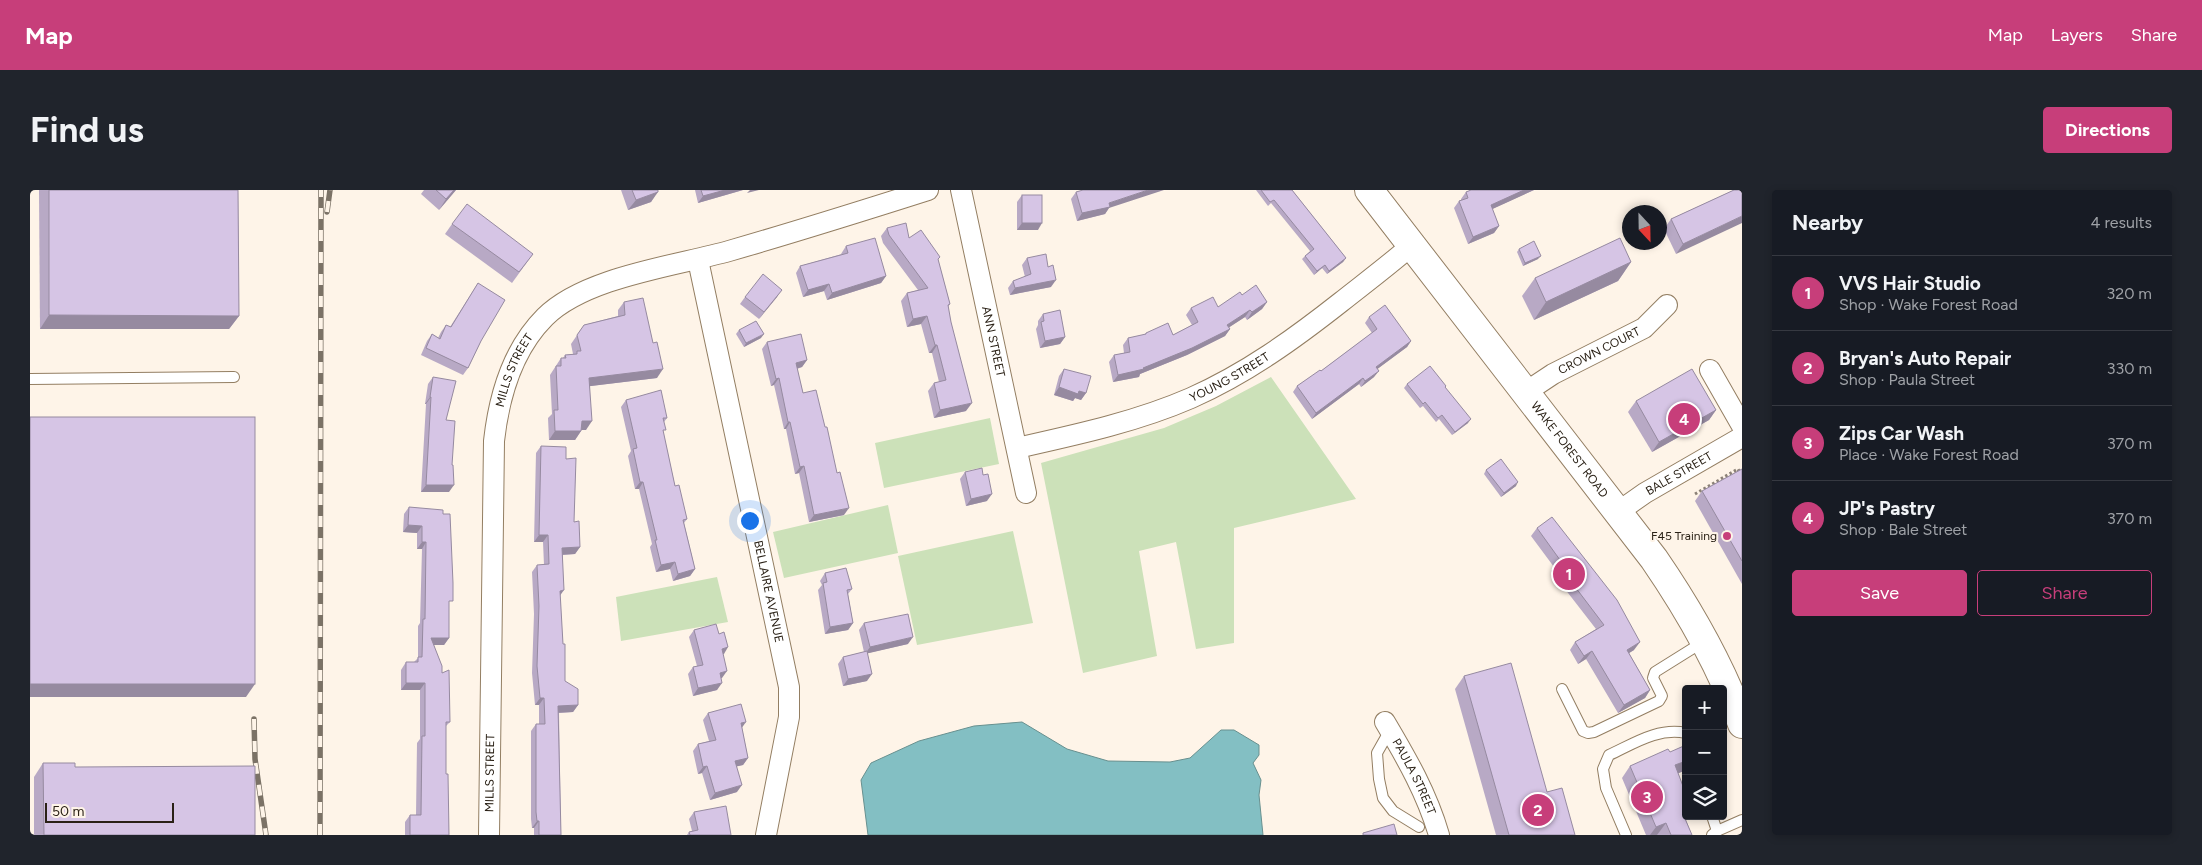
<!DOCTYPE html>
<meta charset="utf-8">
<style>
:root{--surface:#171b24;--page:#20242c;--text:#f1f3f6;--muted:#9ea1a6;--line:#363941;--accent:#c73e7a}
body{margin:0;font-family:Figtree,sans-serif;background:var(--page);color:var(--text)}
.controls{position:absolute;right:15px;bottom:15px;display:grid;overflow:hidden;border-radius:5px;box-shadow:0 2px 8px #0003}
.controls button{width:45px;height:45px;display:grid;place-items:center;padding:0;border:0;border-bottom:1px solid var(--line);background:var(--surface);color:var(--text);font:25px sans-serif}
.compass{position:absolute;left:1592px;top:15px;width:45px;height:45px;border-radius:50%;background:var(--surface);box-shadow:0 2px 8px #0003;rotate:158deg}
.scale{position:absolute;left:15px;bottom:12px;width:129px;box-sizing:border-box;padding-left:5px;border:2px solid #2a2116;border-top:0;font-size:14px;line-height:18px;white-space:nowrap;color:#2a2116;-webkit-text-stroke:4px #fef4e8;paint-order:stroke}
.you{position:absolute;left:719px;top:330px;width:18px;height:18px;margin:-12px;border:4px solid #fff;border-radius:50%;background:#1a73e8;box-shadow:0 0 0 8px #1a73e833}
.badge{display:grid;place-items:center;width:32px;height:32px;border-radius:50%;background:var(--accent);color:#fff;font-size:16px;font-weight:700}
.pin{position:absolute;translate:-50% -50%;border:2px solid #fff;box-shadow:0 1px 5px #0006}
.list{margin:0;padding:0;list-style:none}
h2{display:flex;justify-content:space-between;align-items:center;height:65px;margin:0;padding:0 20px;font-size:21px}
h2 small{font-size:16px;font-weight:400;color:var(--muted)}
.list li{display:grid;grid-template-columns:32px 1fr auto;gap:15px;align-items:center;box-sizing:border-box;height:75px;padding:0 20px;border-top:1px solid var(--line)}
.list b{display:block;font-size:19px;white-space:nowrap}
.list p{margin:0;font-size:16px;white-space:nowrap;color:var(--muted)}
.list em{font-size:16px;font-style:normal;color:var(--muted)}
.actions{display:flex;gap:10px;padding:15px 20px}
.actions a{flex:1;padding:11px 0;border:1px solid var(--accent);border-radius:5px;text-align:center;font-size:18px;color:var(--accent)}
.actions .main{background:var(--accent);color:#fff}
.icon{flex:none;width:28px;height:28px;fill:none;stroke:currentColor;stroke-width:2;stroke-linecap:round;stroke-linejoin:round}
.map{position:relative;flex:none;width:1712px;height:645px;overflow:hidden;border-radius:5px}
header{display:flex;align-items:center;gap:30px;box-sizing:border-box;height:70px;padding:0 25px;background:var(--accent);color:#fff}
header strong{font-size:24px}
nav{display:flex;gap:28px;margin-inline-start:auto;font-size:18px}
.intro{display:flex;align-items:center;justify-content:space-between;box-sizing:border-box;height:120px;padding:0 30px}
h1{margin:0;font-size:35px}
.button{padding:12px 22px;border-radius:5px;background:var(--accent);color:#fff;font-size:18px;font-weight:700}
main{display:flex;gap:30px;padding:0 30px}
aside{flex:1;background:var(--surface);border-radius:5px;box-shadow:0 2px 8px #0003}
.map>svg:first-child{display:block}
</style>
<header>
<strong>Map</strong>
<nav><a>Map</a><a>Layers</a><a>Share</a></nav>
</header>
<div class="intro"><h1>Find us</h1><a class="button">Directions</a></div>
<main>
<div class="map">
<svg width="1712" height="645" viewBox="0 0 1712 645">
<rect width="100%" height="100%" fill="#fef4e8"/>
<g fill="#cce1b9">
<polygon points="1241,187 1326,309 1204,338 1204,453 1166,459 1146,352 1109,361 1127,466 1053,483 1011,273 1134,238 1186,216"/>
<polygon points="960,228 969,274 854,298 845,253"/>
<polygon points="858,315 868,363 754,388 743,342"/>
<polygon points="983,341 1003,433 887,455 868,366"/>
<polygon points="687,387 698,432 591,451 586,407"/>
</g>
<polygon fill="#83bfc3" stroke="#68908f" points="992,532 1037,559 1078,571 1140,572 1160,568 1191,540 1204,540 1229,555 1229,565 1223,573 1231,590 1229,605 1233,645 838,645 831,590 841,573 889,551 944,536"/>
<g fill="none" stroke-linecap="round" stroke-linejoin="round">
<g stroke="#937e62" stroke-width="12">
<g id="lane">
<polyline points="0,189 204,187"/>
<polyline points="1532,499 1553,541 1558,543 1564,542 1629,511 1632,506 1623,488 1625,482 1673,452"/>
<polyline points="1360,540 1347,563 1349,589 1353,608 1363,621 1389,637"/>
<polyline points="1682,626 1687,641"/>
<path d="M 1596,645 L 1576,598 L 1573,579 L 1579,565 C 1603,554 1628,537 1656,543"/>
<polyline points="1682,645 1687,641 1712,630"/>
</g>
</g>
<g stroke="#937e62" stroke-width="22">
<g id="street">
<path id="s1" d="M 931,0 L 996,303"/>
<path id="s2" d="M 668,70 L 759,497 L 759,527 L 736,645"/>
<polyline points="1680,180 1712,236"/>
<path id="s3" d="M 1496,202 L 1523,184 L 1614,138 L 1637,115"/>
<path id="s4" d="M 987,258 C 1045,245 1106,232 1161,208 C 1217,183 1264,149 1311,112 C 1335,93 1359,75 1382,55"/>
<path id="s5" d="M 1588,322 L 1615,303 L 1712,247"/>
<path id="s6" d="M 1355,532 C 1377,569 1397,604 1409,645"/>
<path id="s7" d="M 459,645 L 464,251 C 469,206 482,160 515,127 C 555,87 645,76 699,61 C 765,42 832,21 898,0"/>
</g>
</g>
<g stroke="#937e62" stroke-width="30">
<g id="primary">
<path id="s8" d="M 1339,0 L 1624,369 C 1659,420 1691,476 1712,534"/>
</g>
</g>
<polyline stroke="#8b8176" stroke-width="3" stroke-dasharray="2.5 2.5" stroke-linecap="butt" points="1665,304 1708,279 1712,287"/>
<use href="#lane" stroke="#fff" stroke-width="10"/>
<use href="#street" stroke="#fff" stroke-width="20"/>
<use href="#primary" stroke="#fff" stroke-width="28"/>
<g stroke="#7b7266" stroke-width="5.5">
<g id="rail">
<polyline points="297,22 300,0"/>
<polyline points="224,529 225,569 236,645"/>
<polyline points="290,645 291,0"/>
</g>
</g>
<use href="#rail" stroke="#fef4e8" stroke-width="4" stroke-dasharray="11" stroke-linecap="butt"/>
</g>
<g fill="#b8a9c5">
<polygon points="9,0 208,0 209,126 199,139 10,139"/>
<polygon points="394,0 426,0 409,20 391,4"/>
<polygon points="591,0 628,0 621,12 598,20"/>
<polygon points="665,0 713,0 668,13"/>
<polygon points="1226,0 1262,0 1316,68 1313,72 1297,84 1292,78 1284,85 1272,69 1280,61 1241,13 1238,16"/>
<polygon points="1441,0 1504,0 1462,19 1469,36 1464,43 1438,54 1424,18 1429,11 1431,10 1431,9 1436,2"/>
<polygon points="1704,0 1646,64 1634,39 1641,29"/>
<polygon points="1046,2 1079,18 1075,24 1047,31 1041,9"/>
<polygon points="992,5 1008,40 987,40 987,12"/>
<polygon points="422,34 503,64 482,93 415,44"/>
<polygon points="857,38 879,48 908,70 920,114 918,117 936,221 904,228 898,201 904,193 909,192 902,163 899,163 891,134 877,137 871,111 877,103 888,100 853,53 851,46"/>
<polygon points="816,56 856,86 851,93 797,110 794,101 773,107 766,83 770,76 812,64 811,64"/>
<polygon points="1489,59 1508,69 1493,76 1487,62"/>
<polygon points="997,68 1018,77 1021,97 980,105 978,98 983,91 995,87 992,75"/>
<polygon points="1601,72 1588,91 1504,130 1492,106 1505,88"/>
<polygon points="448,93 451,151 438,178 433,185 391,165 397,151 402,144 408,148 411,142 416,135 420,137"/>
<polygon points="1212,105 1237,112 1232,119 1217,130 1215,127 1199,137 1200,139 1195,146 1157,165 1110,184 1109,187 1083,192 1079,172 1084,165 1094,163 1093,155 1098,148 1114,145 1116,143 1143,145 1162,135 1156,125 1161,118 1188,117"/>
<polygon points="715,107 747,107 729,129 710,114"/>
<polygon points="594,112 627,188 560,196 556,240 551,240 551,241 545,250 519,250 518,228 522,224 520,185 531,168 533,168 535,165 543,164 541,154 554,135 588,126 588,120"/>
<polygon points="1013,124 1035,147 1030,154 1010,158 1006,139 1008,135 1008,131"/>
<polygon points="1339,127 1381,151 1377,157 1347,179 1344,187 1331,197 1329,194 1282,229 1263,202 1267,196 1291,181 1342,143 1335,133"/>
<polygon points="709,140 731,148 714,157 706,144"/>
<polygon points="737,152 777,170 772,177 767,179 773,203 814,325 779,332 769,283 765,284 756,239 754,239 744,195 741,196 732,159"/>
<polygon points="1034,179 1056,203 1051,210 1045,208 1043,211 1024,205 1029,186"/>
<polygon points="403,187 416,230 422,275 419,302 391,302 396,214 395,214 398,194"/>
<polygon points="1377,194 1415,197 1438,233 1422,245 1409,229 1406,232 1393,216 1390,218 1374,198"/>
<polygon points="596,210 637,228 634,232 633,242 645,296 657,329 654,333 665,379 660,386 643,391 640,379 626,382 620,357 622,354 609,299 605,299 598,266 601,261 591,217"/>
<polygon points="1606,211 1686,220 1679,230 1622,262 1598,222"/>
<polygon points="511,256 536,269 544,332 550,357 545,364 533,365 530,406 535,491 548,515 543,522 529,523 531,645 504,645 504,638 502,638 501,629 501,541 506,534 509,534 509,515 505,515 502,483 504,424 502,382 507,375 514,375 513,352 504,352 506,263"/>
<polygon points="1712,279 1712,394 1665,311 1672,301"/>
<polygon points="1456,280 1486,296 1471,307 1454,284"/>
<polygon points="935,282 953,285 957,311 936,316 930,289"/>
<polygon points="379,317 413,324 419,416 419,448 414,455 404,455 412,483 420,532 416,536 416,584 419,645 375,645 375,632 380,625 386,625 387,553 390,549 390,500 371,500 371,480 376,472 384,472 388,468 388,436 390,433 392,359 387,359 387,343 373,342 374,324"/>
<polygon points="1507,338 1604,460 1599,463 1620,500 1615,508 1588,523 1556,469 1548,474 1540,460 1545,452 1566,439 1521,381 1524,377 1501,346"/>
<polygon points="795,383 822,399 818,404 823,433 818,440 795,444 788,400 792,395 790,391"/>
<polygon points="834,433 878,454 838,463 837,491 813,496 808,474 813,467 834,462 829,440"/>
<polygon points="664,440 693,464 692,488 691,488 687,500 663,506 658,484 663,477 667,476 659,447"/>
<polygon points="1434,486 1545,645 1466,645 1425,499"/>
<polygon points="678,523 712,538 718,568 713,575 707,576 707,602 680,610 672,583 668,584 663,561 668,554 679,551 673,530"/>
<polygon points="1640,562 1654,581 1648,583 1658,626 1656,630 1662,645 1616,645 1592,588 1600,576"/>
<polygon points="13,573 45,577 225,645 4,645 4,587"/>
<polygon points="664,622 701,645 657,645 659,642 662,641 659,629"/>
</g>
<g fill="#968aa0">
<polygon points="424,0 426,0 409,20 416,9"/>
<polygon points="695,0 713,0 668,13 673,6"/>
<polygon points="720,0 729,0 717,3"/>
<polygon points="1118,0 1134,0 1079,18 1075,24 1047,31 1052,23 1079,13"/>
<polygon points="1494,0 1504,0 1456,22 1461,15"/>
<polygon points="628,2 621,12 598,20 606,10"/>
<polygon points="1712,26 1712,33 1646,64 1653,54"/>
<polygon points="992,33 1012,33 1008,40 987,40"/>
<polygon points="1469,36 1464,43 1438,54 1443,47"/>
<polygon points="1511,66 1508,69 1493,76 1495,73"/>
<polygon points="1316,68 1313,72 1297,84 1299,81"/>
<polygon points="1601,72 1588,91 1504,130 1516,112"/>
<polygon points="1295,75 1292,78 1284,85 1287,81"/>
<polygon points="856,86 851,93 797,110 802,103"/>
<polygon points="1026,90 1021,97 980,105 985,98"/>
<polygon points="799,94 794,101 773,107 778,100"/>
<polygon points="752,100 747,107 729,129 734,122"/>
<polygon points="1237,112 1232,119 1217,130 1222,122"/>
<polygon points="1220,120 1215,127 1192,142 1197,135"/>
<polygon points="19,125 209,126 199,139 10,139"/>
<polygon points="897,126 891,134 877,137 883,129"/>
<polygon points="1200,139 1195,146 1157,165 1110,184 1109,187 1083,192 1088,185 1113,178"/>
<polygon points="734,144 731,148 714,157 716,153"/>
<polygon points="1035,147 1030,154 1010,158 1015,151"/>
<polygon points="1381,151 1377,157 1342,183 1346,177"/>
<polygon points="905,155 907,155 902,163 899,163"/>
<polygon points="777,170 772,177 761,180 766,173"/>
<polygon points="633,179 627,188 553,197 559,188"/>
<polygon points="1349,181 1344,187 1331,197 1335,191"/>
<polygon points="749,188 744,195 741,196 746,189"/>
<polygon points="1333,188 1329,194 1282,229 1286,223"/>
<polygon points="1029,197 1049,201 1056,203 1051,210 1045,208 1043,211 1024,205"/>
<polygon points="400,207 401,207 396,214 395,214"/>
<polygon points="942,213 936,221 904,228 910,220"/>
<polygon points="1686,220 1679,230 1622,262 1629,252"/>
<polygon points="1441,229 1438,233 1422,245 1425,242"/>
<polygon points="552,231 562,231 556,240 545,240"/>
<polygon points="758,232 760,232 756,239 754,239"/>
<polygon points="525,241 551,241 545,250 519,250"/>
<polygon points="774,276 769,283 765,284 770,277"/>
<polygon points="610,292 613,292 609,299 605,299"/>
<polygon points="1488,292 1486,296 1471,307 1474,303"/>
<polygon points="396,295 424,295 419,302 391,302"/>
<polygon points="962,304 957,311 936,316 941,309"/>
<polygon points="819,318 814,325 779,332 784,325"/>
<polygon points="378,335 392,336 387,343 373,342"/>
<polygon points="509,345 518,345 513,352 504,352"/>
<polygon points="392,352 396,352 392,359 387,359"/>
<polygon points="550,357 545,364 527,365 532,358"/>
<polygon points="645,372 640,379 626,382 631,375"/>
<polygon points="665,379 660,386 643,391 648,384"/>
<polygon points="534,400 529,407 530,401"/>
<polygon points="823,433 818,440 795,444 800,437"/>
<polygon points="883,447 878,454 835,464 840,457"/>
<polygon points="401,448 419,448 414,455 396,455"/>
<polygon points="1610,452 1604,460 1591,468 1597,460"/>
<polygon points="698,457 694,464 687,466 692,459"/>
<polygon points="1562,461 1556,469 1548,474 1554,466"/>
<polygon points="697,481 692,488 685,490 690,483"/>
<polygon points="842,484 837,491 813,496 818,489"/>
<polygon points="376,493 395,493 390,500 371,500"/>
<polygon points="692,493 687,500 663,506 668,498"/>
<polygon points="0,494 225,494 216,507 0,507"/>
<polygon points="1620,500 1615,508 1588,523 1594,515"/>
<polygon points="510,508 514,508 509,515 505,515"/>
<polygon points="548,515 543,522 523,523 528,516"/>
<polygon points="716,532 711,539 711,533"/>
<polygon points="718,568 713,575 700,578 705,571"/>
<polygon points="1656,571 1656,579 1654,581 1636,588 1645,575"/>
<polygon points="677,576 672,583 668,584 673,577"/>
<polygon points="712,595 707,602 680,610 685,603"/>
<polygon points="1656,623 1656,626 1658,626 1654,632 1653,624"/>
<polygon points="507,631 509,631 504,638 502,638"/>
<polygon points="1636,633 1627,645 1620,645 1626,637"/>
</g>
<g fill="#d6c5e5" stroke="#968aa0">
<polygon points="19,0 208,0 209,126 19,125"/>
<polygon points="406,0 424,0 416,9"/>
<polygon points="602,0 628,0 628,2 606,10"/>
<polygon points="671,0 695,0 673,6"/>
<polygon points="1053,0 1118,0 1079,13 1080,17 1052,23 1046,2"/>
<polygon points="1231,0 1262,0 1316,68 1299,81 1295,75 1287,81 1275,66 1284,59 1244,10 1240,12"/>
<polygon points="1441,0 1494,0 1461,15 1469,36 1443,47 1429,11 1438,8 1436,2"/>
<polygon points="1704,0 1712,0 1712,26 1653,54 1641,29"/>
<rect x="992" y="5" width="20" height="28"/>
<polygon points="437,14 503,64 489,82 422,34"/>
<polygon points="876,33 879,48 891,40 910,67 908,69 920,114 918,115 921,132 942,213 910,220 904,193 916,190 907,155 905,155 897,126 883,129 877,103 898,98 859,45 857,38"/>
<polygon points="845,48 856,86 802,103 799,94 778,100 770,76 818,63 816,56"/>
<polygon points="1590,48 1601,72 1516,112 1505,88"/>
<polygon points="1504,51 1511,66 1495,73 1489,59"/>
<polygon points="1016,64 1018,77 1023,75 1026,90 985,98 983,91 1001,84 997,68"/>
<polygon points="733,84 752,100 734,122 715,107"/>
<polygon points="448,93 475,110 451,151 438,178 396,158 402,144 410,149 416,135 421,137"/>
<polygon points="1226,95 1237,112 1222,122 1220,120 1197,135 1200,139 1162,158 1113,178 1114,179 1088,185 1084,165 1100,162 1098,148 1116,144 1116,143 1138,133 1143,145 1168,132 1161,118 1183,107 1188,117 1210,102 1212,105"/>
<polygon points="613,108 623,153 627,152 633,179 559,188 562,231 552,231 551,241 525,241 524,220 528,220 526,176 531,176 531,168 536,168 535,165 547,164 547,161 551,161 547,145 554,135 595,125 594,112"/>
<polygon points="1355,115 1381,151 1346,177 1349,181 1335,191 1333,188 1286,223 1267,196 1290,180 1291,181 1347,139 1339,127"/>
<polygon points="1030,120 1035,147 1015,151 1011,132 1014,131 1013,124"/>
<polygon points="726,131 734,144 716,153 709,140"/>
<polygon points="771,144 777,170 766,173 773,203 786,200 795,237 797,237 807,283 810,282 819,318 784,325 774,276 770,277 760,232 758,232 749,188 746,189 737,152"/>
<polygon points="1400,176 1416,196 1415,197 1441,229 1425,242 1412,225 1408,228 1395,212 1393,214 1377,194"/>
<polygon points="1034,179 1061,186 1056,203 1049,201 1048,204 1029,197"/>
<polygon points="1662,179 1686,220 1629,252 1606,211"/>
<polygon points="403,187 426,191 416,230 425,231 422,275 423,275 424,295 396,295 401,207 400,207"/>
<polygon points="631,200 637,228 633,228 636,240 633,240 645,296 649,295 657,329 653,330 665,379 648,384 645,372 631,375 625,350 627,350 613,292 610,292 603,259 607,258 596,210"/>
<rect x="0" y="227" width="225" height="267"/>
<polygon points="511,256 536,257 536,269 546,268 544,332 549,331 550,357 532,358 534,400 530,401 533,454 535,454 535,491 548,499 548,515 528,516 531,645 509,645 509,631 507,631 506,622 506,534 515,534 514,508 510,508 507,476 509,416 507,375 519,374 518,345 509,345"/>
<polygon points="1471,269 1488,292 1474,303 1456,280"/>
<polygon points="952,278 953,285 958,284 962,304 941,309 935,282"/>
<polygon points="1712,279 1712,371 1672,301"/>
<polygon points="379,317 413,320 413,324 420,324 423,393 423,411 419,411 419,448 401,448 412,476 412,483 419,480 420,532 416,532 416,584 418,584 419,645 380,645 380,625 391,625 392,546 395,546 395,493 376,493 376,472 388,472 388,467 392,467 393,429 395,429 396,352 392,352 392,336 378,335"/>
<polygon points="1522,327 1587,410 1610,452 1597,460 1620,500 1594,515 1562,461 1554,466 1545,452 1574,435 1527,373 1530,370 1507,338"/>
<polygon points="816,378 822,399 817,400 823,433 800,437 793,393 797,392 795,383"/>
<polygon points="878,424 883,447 840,457 834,433"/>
<polygon points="686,434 689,444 694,442 698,457 692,459 697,481 690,483 692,493 668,498 663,477 673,475 664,440"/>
<polygon points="837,461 842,484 818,489 813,467"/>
<polygon points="1481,473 1517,602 1532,598 1545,645 1479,645 1434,486"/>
<polygon points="711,514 716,532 711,533 718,568 705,571 712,595 685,603 677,576 673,577 668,554 686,550 678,523"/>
<polygon points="1656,555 1656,571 1645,575 1656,604 1656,623 1653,624 1662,645 1641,645 1636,633 1626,637 1600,576 1638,559 1640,562"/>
<polygon points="13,573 45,573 45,577 225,576 225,645 14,645"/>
<polygon points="696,616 701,645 660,645 659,642 668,640 664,622"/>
<polygon points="1364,634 1367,645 1333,645 1333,643"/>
</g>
<circle fill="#c73e7a" stroke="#fef4e8" stroke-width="2" cx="1697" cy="346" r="5"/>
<g text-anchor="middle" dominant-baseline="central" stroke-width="4" stroke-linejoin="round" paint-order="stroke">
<g font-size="12" fill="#2a2116" stroke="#fef4e8">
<text stroke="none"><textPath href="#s1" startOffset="155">ANN STREET</textPath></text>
<text stroke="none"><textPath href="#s3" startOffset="84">CROWN COURT</textPath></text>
<text stroke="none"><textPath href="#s7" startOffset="468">MILLS STREET</textPath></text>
<text stroke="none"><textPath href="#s4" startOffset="225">YOUNG STREET</textPath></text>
<text stroke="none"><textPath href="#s8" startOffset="328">WAKE FOREST ROAD</textPath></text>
<text stroke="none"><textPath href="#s5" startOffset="72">BALE STREET</textPath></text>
<text stroke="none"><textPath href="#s2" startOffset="339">BELLAIRE AVENUE</textPath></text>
<text stroke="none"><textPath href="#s7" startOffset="62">MILLS STREET</textPath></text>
<text stroke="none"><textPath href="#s6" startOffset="62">PAULA STREET</textPath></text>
</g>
<g font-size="12" fill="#2a2116" stroke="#fef4e8" text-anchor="end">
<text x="1687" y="346">F45 Training</text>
</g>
</g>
</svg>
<div class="controls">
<button>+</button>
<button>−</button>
<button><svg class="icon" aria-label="layers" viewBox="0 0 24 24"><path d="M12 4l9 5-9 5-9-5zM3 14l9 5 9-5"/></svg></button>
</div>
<svg class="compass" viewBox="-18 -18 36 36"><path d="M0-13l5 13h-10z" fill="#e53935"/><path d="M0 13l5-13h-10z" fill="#9ea1a6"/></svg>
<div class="scale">50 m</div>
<div class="you"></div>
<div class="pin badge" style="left:1539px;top:384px">1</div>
<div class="pin badge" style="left:1508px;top:620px">2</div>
<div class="pin badge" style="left:1617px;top:607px">3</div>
<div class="pin badge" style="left:1654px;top:229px">4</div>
</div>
<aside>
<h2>Nearby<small>4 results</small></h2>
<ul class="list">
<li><span class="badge">1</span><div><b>VVS Hair Studio</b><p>Shop · Wake Forest Road</p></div><em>320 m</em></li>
<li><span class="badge">2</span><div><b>Bryan's Auto Repair</b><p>Shop · Paula Street</p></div><em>330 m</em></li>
<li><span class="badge">3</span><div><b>Zips Car Wash</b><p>Place · Wake Forest Road</p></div><em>370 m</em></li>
<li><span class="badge">4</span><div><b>JP's Pastry</b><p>Shop · Bale Street</p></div><em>370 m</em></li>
</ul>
<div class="actions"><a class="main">Save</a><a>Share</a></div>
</aside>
</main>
